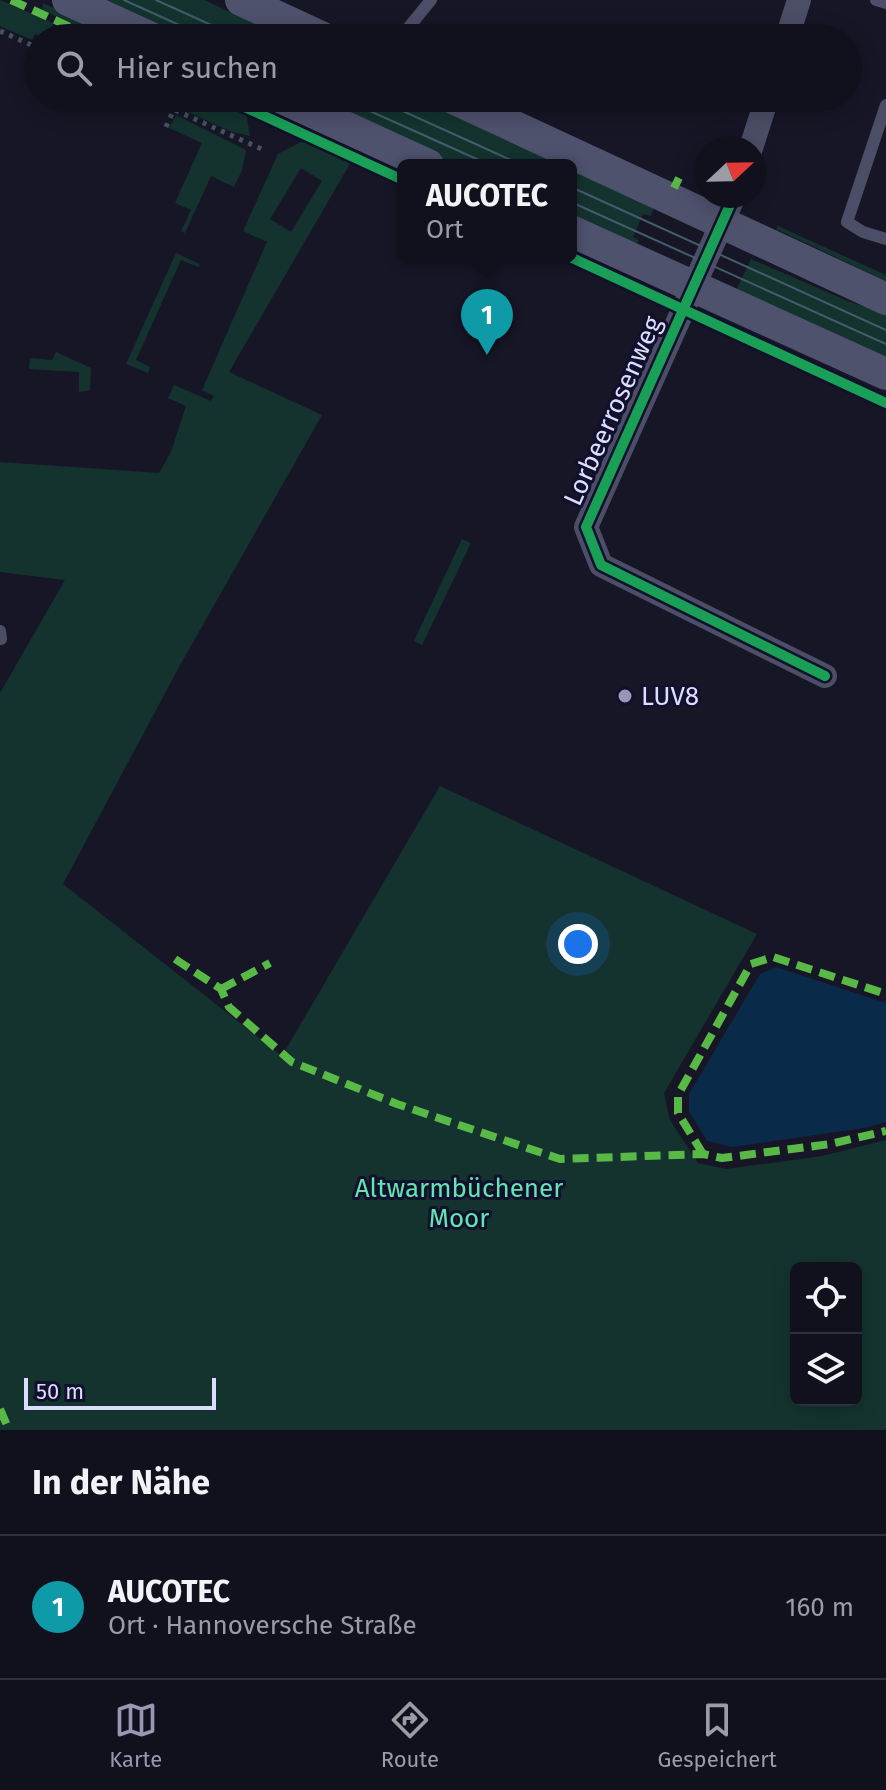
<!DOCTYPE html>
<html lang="de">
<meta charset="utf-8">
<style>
:root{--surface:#11101d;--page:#1e1e2a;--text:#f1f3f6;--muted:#9c9da4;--line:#30303b;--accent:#9797b3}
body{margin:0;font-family:"Fira Sans",sans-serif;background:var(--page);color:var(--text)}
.controls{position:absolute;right:24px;bottom:24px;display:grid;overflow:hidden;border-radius:12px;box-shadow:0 4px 20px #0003}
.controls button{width:72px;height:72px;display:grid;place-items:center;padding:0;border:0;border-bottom:2px solid var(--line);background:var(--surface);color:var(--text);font:40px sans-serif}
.compass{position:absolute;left:694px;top:136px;width:72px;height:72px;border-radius:50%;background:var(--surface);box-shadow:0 4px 20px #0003;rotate:68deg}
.scale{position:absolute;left:24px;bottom:20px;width:192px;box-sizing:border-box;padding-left:8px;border:4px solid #dcddff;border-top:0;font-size:22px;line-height:28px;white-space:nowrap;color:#dcddff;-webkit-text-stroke:6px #11102d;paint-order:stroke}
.you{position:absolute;left:578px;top:944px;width:28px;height:28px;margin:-20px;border:6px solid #fff;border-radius:50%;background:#1a73e8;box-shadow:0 0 0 12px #1a73e833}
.badge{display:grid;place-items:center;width:52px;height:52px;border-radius:50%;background:var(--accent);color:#fff;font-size:26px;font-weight:700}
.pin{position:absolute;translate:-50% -66px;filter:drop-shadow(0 2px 4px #0008)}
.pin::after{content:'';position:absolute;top:42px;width:28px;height:24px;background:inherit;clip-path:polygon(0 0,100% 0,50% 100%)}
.popup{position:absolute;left:397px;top:159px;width:180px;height:104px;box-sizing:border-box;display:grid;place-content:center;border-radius:12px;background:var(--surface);filter:drop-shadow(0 2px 6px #0005);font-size:26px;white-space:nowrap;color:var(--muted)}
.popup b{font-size:30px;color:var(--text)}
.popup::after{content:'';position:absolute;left:50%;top:100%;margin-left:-16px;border:16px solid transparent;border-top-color:var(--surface)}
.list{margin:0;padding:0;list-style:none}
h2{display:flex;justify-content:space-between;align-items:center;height:104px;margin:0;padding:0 32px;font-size:34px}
h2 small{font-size:26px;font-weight:400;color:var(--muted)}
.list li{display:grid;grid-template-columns:52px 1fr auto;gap:24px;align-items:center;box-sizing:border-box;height:144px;padding:0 32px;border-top:2px solid var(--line)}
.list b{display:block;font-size:30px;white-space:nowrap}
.list p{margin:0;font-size:26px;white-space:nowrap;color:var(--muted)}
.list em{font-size:26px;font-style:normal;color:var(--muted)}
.icon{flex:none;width:44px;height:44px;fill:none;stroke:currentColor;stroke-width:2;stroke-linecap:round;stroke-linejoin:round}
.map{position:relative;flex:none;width:886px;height:1430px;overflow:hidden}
.search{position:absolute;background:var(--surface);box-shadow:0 4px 20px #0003;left:24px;right:24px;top:24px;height:88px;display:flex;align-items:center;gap:20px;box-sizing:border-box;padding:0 28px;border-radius:44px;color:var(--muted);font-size:30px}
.sheet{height:248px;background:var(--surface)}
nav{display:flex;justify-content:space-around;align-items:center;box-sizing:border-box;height:112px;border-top:2px solid var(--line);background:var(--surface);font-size:22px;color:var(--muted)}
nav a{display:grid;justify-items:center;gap:4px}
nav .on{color:var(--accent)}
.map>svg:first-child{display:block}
</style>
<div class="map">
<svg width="886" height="1430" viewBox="0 0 886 1430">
<rect width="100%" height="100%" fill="#171627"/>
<g fill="#14332f" fill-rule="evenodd">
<polygon points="0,0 53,23 46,38 35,34 32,40 0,26"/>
<polygon points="95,0 204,0 286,38 179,38"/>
<polygon points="43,3 119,38 103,38 42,10"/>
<polygon points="157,98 214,98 246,113 250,136 232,132"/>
<polygon points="310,98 417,98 563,165 457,165"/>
<polygon points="176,115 246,150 242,170 234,187 211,176 185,233 181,231 191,210 175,203 202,143 169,128"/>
<path d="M 303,141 L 351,162 L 229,372 L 322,415 L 179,667 L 63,884 L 282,1056 L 440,786 L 757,934 L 664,1093 L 670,1120 L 698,1163 L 726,1169 L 822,1156 L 886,1140 L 886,1430 L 0,1430 L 0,693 L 65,580 L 0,572 L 0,462 L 159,473 L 171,452 L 186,406 L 168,398 L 174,385 L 211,401 L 214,396 L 202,390 L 267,242 L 243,231 L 278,154 ZM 301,168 L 322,181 L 291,232 L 270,219 ZM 796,1268 L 856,1268 L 856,1400 L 796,1400 Z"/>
<polygon points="571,169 654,207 651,216 643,214 633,237 639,240 634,248 571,218"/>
<polygon points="778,226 886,275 886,281 776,229"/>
<polygon points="176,253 200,264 198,267 181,260 136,360 150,367 148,373 126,364"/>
<polygon points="751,259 850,302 886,313 886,363 735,293"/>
<polygon points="56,352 91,368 90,390 79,392 79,372 29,369 30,358 52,360"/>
<polygon points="462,539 471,543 422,645 414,641"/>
</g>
<polygon fill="#0a2a4a" points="776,967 886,1003 886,1122 864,1128 732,1147 707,1141 689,1111 689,1094 760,974"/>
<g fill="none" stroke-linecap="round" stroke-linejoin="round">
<g stroke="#435360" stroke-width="5" stroke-dasharray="4 6" stroke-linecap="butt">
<polyline points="0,31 38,48"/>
<polyline points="55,38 61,24"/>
<polyline points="148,98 266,151"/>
<polyline points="166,127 174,109"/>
</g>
<g stroke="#4c4e67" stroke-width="12">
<polyline points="876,0 886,3"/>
<polyline points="400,38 431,0"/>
<polyline points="886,105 847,222 863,232 886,239"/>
<polyline points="0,631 1,639"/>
</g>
<g stroke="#4c4e67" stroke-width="24">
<polyline points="787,38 799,0"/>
<polyline points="751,148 767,98"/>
<polyline points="734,196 586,527 601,565 825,676"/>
</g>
<g stroke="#4f526d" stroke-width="32">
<polyline points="68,0 151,38"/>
<polyline points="241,0 323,38"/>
<polyline points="282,98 428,165"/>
<polyline points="453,98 886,299"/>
<polyline points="571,231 886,374"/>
</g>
<g stroke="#435d6d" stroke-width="2">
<polyline points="124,0 208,38"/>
<polyline points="156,0 240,38"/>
<polyline points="341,98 490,165"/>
<polyline points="374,98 522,165"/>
<polyline points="571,187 886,330"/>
<polyline points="571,202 886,344"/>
</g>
<g stroke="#58b947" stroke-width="8" stroke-dasharray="16 8" stroke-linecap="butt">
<polyline points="11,0 94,38"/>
<polyline points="674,188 679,178"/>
<polyline points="175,959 221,989 229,1007 292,1062 397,1104 560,1159 703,1154 722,1158 830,1144 886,1131"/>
<polyline points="221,989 270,963"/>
<polyline points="703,1154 678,1113 678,1095 751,964 773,957 886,994"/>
<polyline points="0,1409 9,1430"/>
</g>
<g stroke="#11102d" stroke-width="15">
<g id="cycleway">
<polyline points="225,98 403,180"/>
<polyline points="734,196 586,527 601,565 825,676"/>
<polyline points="570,257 886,403"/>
</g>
</g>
<use href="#cycleway" stroke="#1a9f57" stroke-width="10"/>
</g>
<circle fill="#9797b3" stroke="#11102d" stroke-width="3" cx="625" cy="696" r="8"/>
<g text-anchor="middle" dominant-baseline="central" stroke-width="6" stroke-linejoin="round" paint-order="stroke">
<g font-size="26" fill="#dcddff" stroke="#11102d">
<text transform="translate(613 411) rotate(-66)">Lorbeerrosenweg</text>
</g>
<g font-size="26" fill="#dcddff" stroke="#11102d" text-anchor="start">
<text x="641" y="696">LUV8</text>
</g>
<g font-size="26" fill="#62e5b0" stroke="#11102d">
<text x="459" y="1188">Altwarmbüchener<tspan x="459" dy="30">Moor</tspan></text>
</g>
</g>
</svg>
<div class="controls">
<button><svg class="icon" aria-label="locate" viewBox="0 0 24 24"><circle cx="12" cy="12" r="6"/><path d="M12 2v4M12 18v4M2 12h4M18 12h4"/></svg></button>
<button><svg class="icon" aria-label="layers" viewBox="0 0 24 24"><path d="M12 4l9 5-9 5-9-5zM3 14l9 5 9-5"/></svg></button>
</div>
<svg class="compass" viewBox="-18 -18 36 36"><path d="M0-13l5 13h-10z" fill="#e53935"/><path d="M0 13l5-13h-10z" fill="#9c9da4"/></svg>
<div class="scale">50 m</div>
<div class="you"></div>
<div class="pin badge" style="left:487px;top:355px;background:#0f9aa8">1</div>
<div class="popup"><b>AUCOTEC</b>Ort</div>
<div class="search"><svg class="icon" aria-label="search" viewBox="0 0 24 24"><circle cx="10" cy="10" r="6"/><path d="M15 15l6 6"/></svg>Hier suchen</div>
</div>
<section class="sheet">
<h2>In der Nähe<small></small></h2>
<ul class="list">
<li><span class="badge" style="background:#0f9aa8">1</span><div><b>AUCOTEC</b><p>Ort · Hannoversche Straße</p></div><em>160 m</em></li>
</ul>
</section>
<nav>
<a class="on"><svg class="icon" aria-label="map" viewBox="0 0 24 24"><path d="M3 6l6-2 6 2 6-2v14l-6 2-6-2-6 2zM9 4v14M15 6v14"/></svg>Karte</a>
<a><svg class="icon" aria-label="directions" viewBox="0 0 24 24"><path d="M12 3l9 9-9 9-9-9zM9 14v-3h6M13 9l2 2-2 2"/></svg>Route</a>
<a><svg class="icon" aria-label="saved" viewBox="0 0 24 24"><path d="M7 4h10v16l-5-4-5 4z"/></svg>Gespeichert</a>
</nav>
